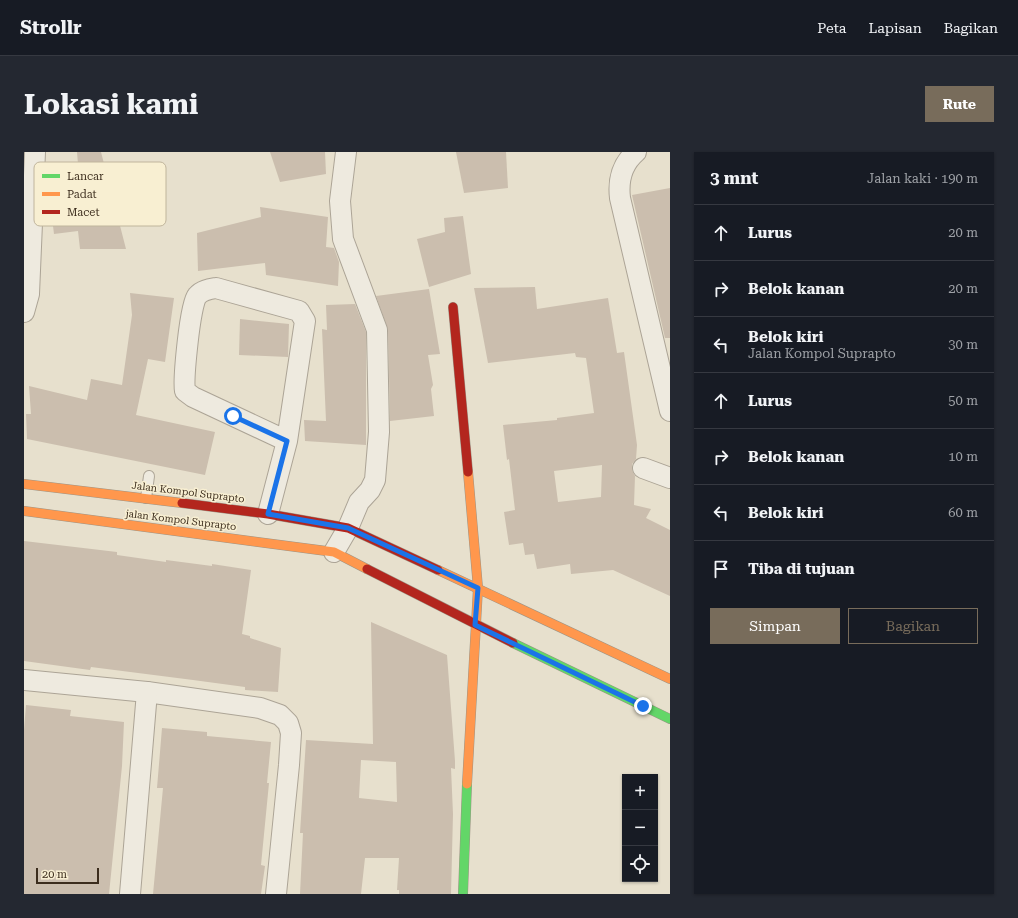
<!DOCTYPE html>
<html lang="id">
<meta charset="utf-8">
<style>
:root{--surface:#171b24;--page:#242831;--text:#f1f3f6;--muted:#9ea1a6;--line:#363941;--accent:#786c5b}
body{margin:0;font-family:"Roboto Serif",serif;background:var(--page);color:var(--text)}
.controls{position:absolute;right:12px;bottom:12px;display:grid;overflow:hidden;border-radius:0px;box-shadow:0 1px 3px #0004}
.controls button{width:36px;height:36px;display:grid;place-items:center;padding:0;border:0;border-bottom:1px solid var(--line);background:var(--surface);color:var(--text);font:20px sans-serif}
.scale{position:absolute;left:12px;bottom:10px;width:63px;box-sizing:border-box;padding-left:4px;border:2px solid #3c2d1d;border-top:0;font-size:11px;line-height:14px;white-space:nowrap;color:#3c2d1d;-webkit-text-stroke:3px #f8efd2;paint-order:stroke}
.stop{position:absolute;width:12px;height:12px;margin:-9px;border:3px solid #1a73e8;border-radius:50%;background:#fff}
.stop.end{background:#1a73e8;border-color:#fff;box-shadow:0 1px 4px #0008}
.list{margin:0;padding:0;list-style:none}
h2{display:flex;justify-content:space-between;align-items:center;height:52px;margin:0;padding:0 16px;font-size:17px}
h2 small{font-size:13px;font-weight:400;color:var(--muted)}
.list li{display:grid;grid-template-columns:26px 1fr auto;gap:12px;align-items:center;box-sizing:border-box;height:56px;padding:0 16px;border-top:1px solid var(--line)}
.list b{display:block;font-size:15px;white-space:nowrap}
.list p{margin:0;font-size:13px;white-space:nowrap;color:var(--muted)}
.list em{font-size:13px;font-style:normal;color:var(--muted)}
.actions{display:flex;gap:8px;padding:12px 16px}
.actions a{flex:1;padding:9px 0;border:1px solid var(--accent);border-radius:0px;text-align:center;font-size:14px;color:var(--accent)}
.actions .main{background:var(--accent);color:#fff}
.icon{flex:none;width:22px;height:22px;fill:none;stroke:currentColor;stroke-width:2;stroke-linecap:round;stroke-linejoin:round}
.map{position:relative;flex:none;width:646px;height:742px;overflow:hidden;border-radius:0px}
header{display:flex;align-items:center;gap:24px;box-sizing:border-box;height:56px;padding:0 20px;background:var(--surface);border-bottom:1px solid var(--line)}
header strong{font-size:19px}
nav{display:flex;gap:22px;margin-inline-start:auto;font-size:14px}
.intro{display:flex;align-items:center;justify-content:space-between;box-sizing:border-box;height:96px;padding:0 24px}
h1{margin:0;font-size:28px}
.button{padding:10px 18px;border-radius:0px;background:var(--accent);color:#fff;font-size:14px;font-weight:700}
main{display:flex;gap:24px;padding:0 24px}
aside{flex:1;background:var(--surface);border-radius:0px;box-shadow:0 1px 3px #0004}
.map>svg:first-child{display:block}
</style>
<header>
<strong>Strollr</strong>
<nav><a>Peta</a><a>Lapisan</a><a>Bagikan</a></nav>
</header>
<div class="intro"><h1>Lokasi kami</h1><a class="button">Rute</a></div>
<main>
<div class="map">
<svg width="646" height="742" viewBox="0 0 646 742">
<rect width="100%" height="100%" fill="#e7e0cd"/>
<g fill="#cbbeae" fill-rule="evenodd">
<polygon points="53,0 77,0 102,97 56,97 54,79 30,82 26,49 57,48"/>
<polygon points="246,0 301,0 302,22 256,30"/>
<polygon points="432,0 482,0 484,36 440,41"/>
<polygon points="646,36 646,186 641,186 608,43"/>
<polygon points="236,55 304,65 302,95 310,96 315,110 314,134 242,123 241,111 174,119 173,81 237,65"/>
<polygon points="439,64 447,122 405,135 393,87 421,80 420,66"/>
<path d="M 511,135 L 513,157 L 584,146 L 593,201 L 600,200 L 613,293 L 612,307 L 608,312 L 608,318 L 611,324 L 610,353 L 627,357 L 622,366 L 646,378 L 646,444 L 589,418 L 547,422 L 546,412 L 513,417 L 510,402 L 501,403 L 499,391 L 485,393 L 480,360 L 491,358 L 485,307 L 483,308 L 479,273 L 533,268 L 533,266 L 570,261 L 562,206 L 552,205 L 551,201 L 464,211 L 450,136 ZM 578,313 L 577,345 L 534,350 L 530,319 Z"/>
<polygon points="405,137 416,202 404,203 409,233 407,237 410,264 366,269 364,178 352,144"/>
<polygon points="106,141 150,146 141,210 124,207 112,263 191,280 181,323 3,287 2,262 7,262 5,234 63,248 67,227 98,233 108,163"/>
<polygon points="331,152 342,180 342,293 281,289 280,268 302,269 298,177 303,178 302,153"/>
<polygon points="216,167 265,172 264,205 215,203"/>
<polygon points="0,389 93,400 93,403 142,410 142,408 188,414 188,412 227,418 218,482 226,484 226,486 257,496 254,540 221,538 221,535 169,528 67,515 66,518 0,509"/>
<path d="M 347,470 L 423,503 L 431,609 L 431,617 L 427,616 L 429,662 L 427,742 L 375,742 L 375,738 L 373,738 L 375,706 L 341,706 L 337,742 L 276,742 L 279,681 L 276,681 L 282,588 L 349,592 ZM 337,608 L 372,610 L 373,650 L 335,646 Z"/>
<polygon points="2,553 47,558 46,564 100,570 98,614 85,742 0,742 0,578"/>
<polygon points="138,576 183,580 183,584 247,590 243,631 245,631 237,713 241,714 237,742 129,742 139,636 133,636"/>
</g>
<g fill="none" stroke-linecap="round" stroke-linejoin="round">
<g stroke="#aca496" stroke-width="12">
<polyline id="lane" points="122,346 125,324"/>
</g>
<g stroke="#aca496" stroke-width="22">
<g id="street">
<path d="M 612,0 C 598,12 594,29 596,46 L 646,259"/>
<polyline points="0,160 5,142 11,0"/>
<polyline points="619,316 646,326"/>
<path d="M 244,362 L 263,289 L 281,169 L 275,159 L 192,136 C 186,137 178,138 173,144 C 166,152 159,228 161,239 L 169,245 L 263,289"/>
<polyline points="310,400 324,376 335,350 346,338 351,328 355,280 353,178 319,87 316,49 322,0"/>
<polyline points="0,528 123,540 236,556 256,563 264,571 267,581 265,613 252,742"/>
<polyline points="106,742 123,540"/>
</g>
</g>
<g stroke="#9c9486" stroke-width="10">
<g id="fast">
<polyline points="489,491 646,567"/>
<polyline points="439,742 443,632"/>
</g>
</g>
<g stroke="#9c9486" stroke-width="10">
<g id="slow">
<polyline points="0,332 158,351"/>
<polyline points="0,359 310,400 343,417"/>
<polyline points="414,418 646,527"/>
<polyline points="443,632 454,436 444,320"/>
</g>
</g>
<g stroke="#9c9486" stroke-width="10">
<g id="jam">
<polyline points="429,155 444,320"/>
<polyline points="158,351 244,362 324,376 414,418"/>
<polyline points="343,417 489,491"/>
</g>
</g>
<use href="#lane" stroke="#eeeadf" stroke-width="10"/>
<use href="#street" stroke="#eeeadf" stroke-width="20"/>
<use href="#fast" stroke="#63d668" stroke-width="9"/>
<use href="#slow" stroke="#ff974d" stroke-width="9"/>
<use href="#jam" stroke="#b3261e" stroke-width="9"/>
</g>
<g fill="none" stroke-linecap="round" stroke-linejoin="round">
<polyline stroke="#1a73e8" stroke-width="5" points="209,264 263,289 244,362 324,376 454,436 451,473 619,554"/>
</g>
<g text-anchor="middle" dominant-baseline="central" stroke-width="3" stroke-linejoin="round" paint-order="stroke">
<g font-size="10" fill="#3c2d1d" stroke="#f8efd2">
<text transform="translate(164 340) rotate(7)">Jalan Kompol Suprapto</text>
<text transform="translate(157 368) rotate(7)">jalan Kompol Suprapto</text>
</g>
</g>
<rect x="10" y="10" width="132" height="64" rx="6" fill="#f8efd2" stroke="#c0b59c" stroke-width="1"/>
<rect x="18" y="22" width="18" height="4" fill="#63d668"/>
<rect x="18" y="40" width="18" height="4" fill="#ff974d"/>
<rect x="18" y="58" width="18" height="4" fill="#b3261e"/>
<g font-size="11" fill="#3c2d1d">
<text x="43" y="28">Lancar</text>
<text x="43" y="46">Padat</text>
<text x="43" y="64">Macet</text>
</g>
</svg>
<div class="controls">
<button>+</button>
<button>−</button>
<button><svg class="icon" aria-label="locate" viewBox="0 0 24 24"><circle cx="12" cy="12" r="6"/><path d="M12 2v4M12 18v4M2 12h4M18 12h4"/></svg></button>
</div>
<div class="scale">20 m</div>
<div class="stop" style="left:209px;top:264px"></div>
<div class="stop end" style="left:619px;top:554px"></div>
</div>
<aside>
<h2>3 mnt<small>Jalan kaki · 190 m</small></h2>
<ul class="list">
<li><svg class="icon" aria-label="ahead" viewBox="0 0 24 24"><path d="M12 20V5M6 11l6-6 6 6"/></svg><div><b>Lurus</b></div><em>20 m</em></li>
<li><svg class="icon" aria-label="right" viewBox="0 0 24 24"><path d="M7 20v-9h11M14 6l5 5-5 5"/></svg><div><b>Belok kanan</b></div><em>20 m</em></li>
<li><svg class="icon" aria-label="left" viewBox="0 0 24 24"><path d="M17 20v-9H6M10 6l-5 5 5 5"/></svg><div><b>Belok kiri</b><p>Jalan Kompol Suprapto</p></div><em>30 m</em></li>
<li><svg class="icon" aria-label="ahead" viewBox="0 0 24 24"><path d="M12 20V5M6 11l6-6 6 6"/></svg><div><b>Lurus</b></div><em>50 m</em></li>
<li><svg class="icon" aria-label="right" viewBox="0 0 24 24"><path d="M7 20v-9h11M14 6l5 5-5 5"/></svg><div><b>Belok kanan</b></div><em>10 m</em></li>
<li><svg class="icon" aria-label="left" viewBox="0 0 24 24"><path d="M17 20v-9H6M10 6l-5 5 5 5"/></svg><div><b>Belok kiri</b></div><em>60 m</em></li>
<li><svg class="icon" aria-label="arrive" viewBox="0 0 24 24"><path d="M6 21V4h12l-3 4 3 4H6"/></svg><div><b>Tiba di tujuan</b></div></li>
</ul>
<div class="actions"><a class="main">Simpan</a><a>Bagikan</a></div>
</aside>
</main>
